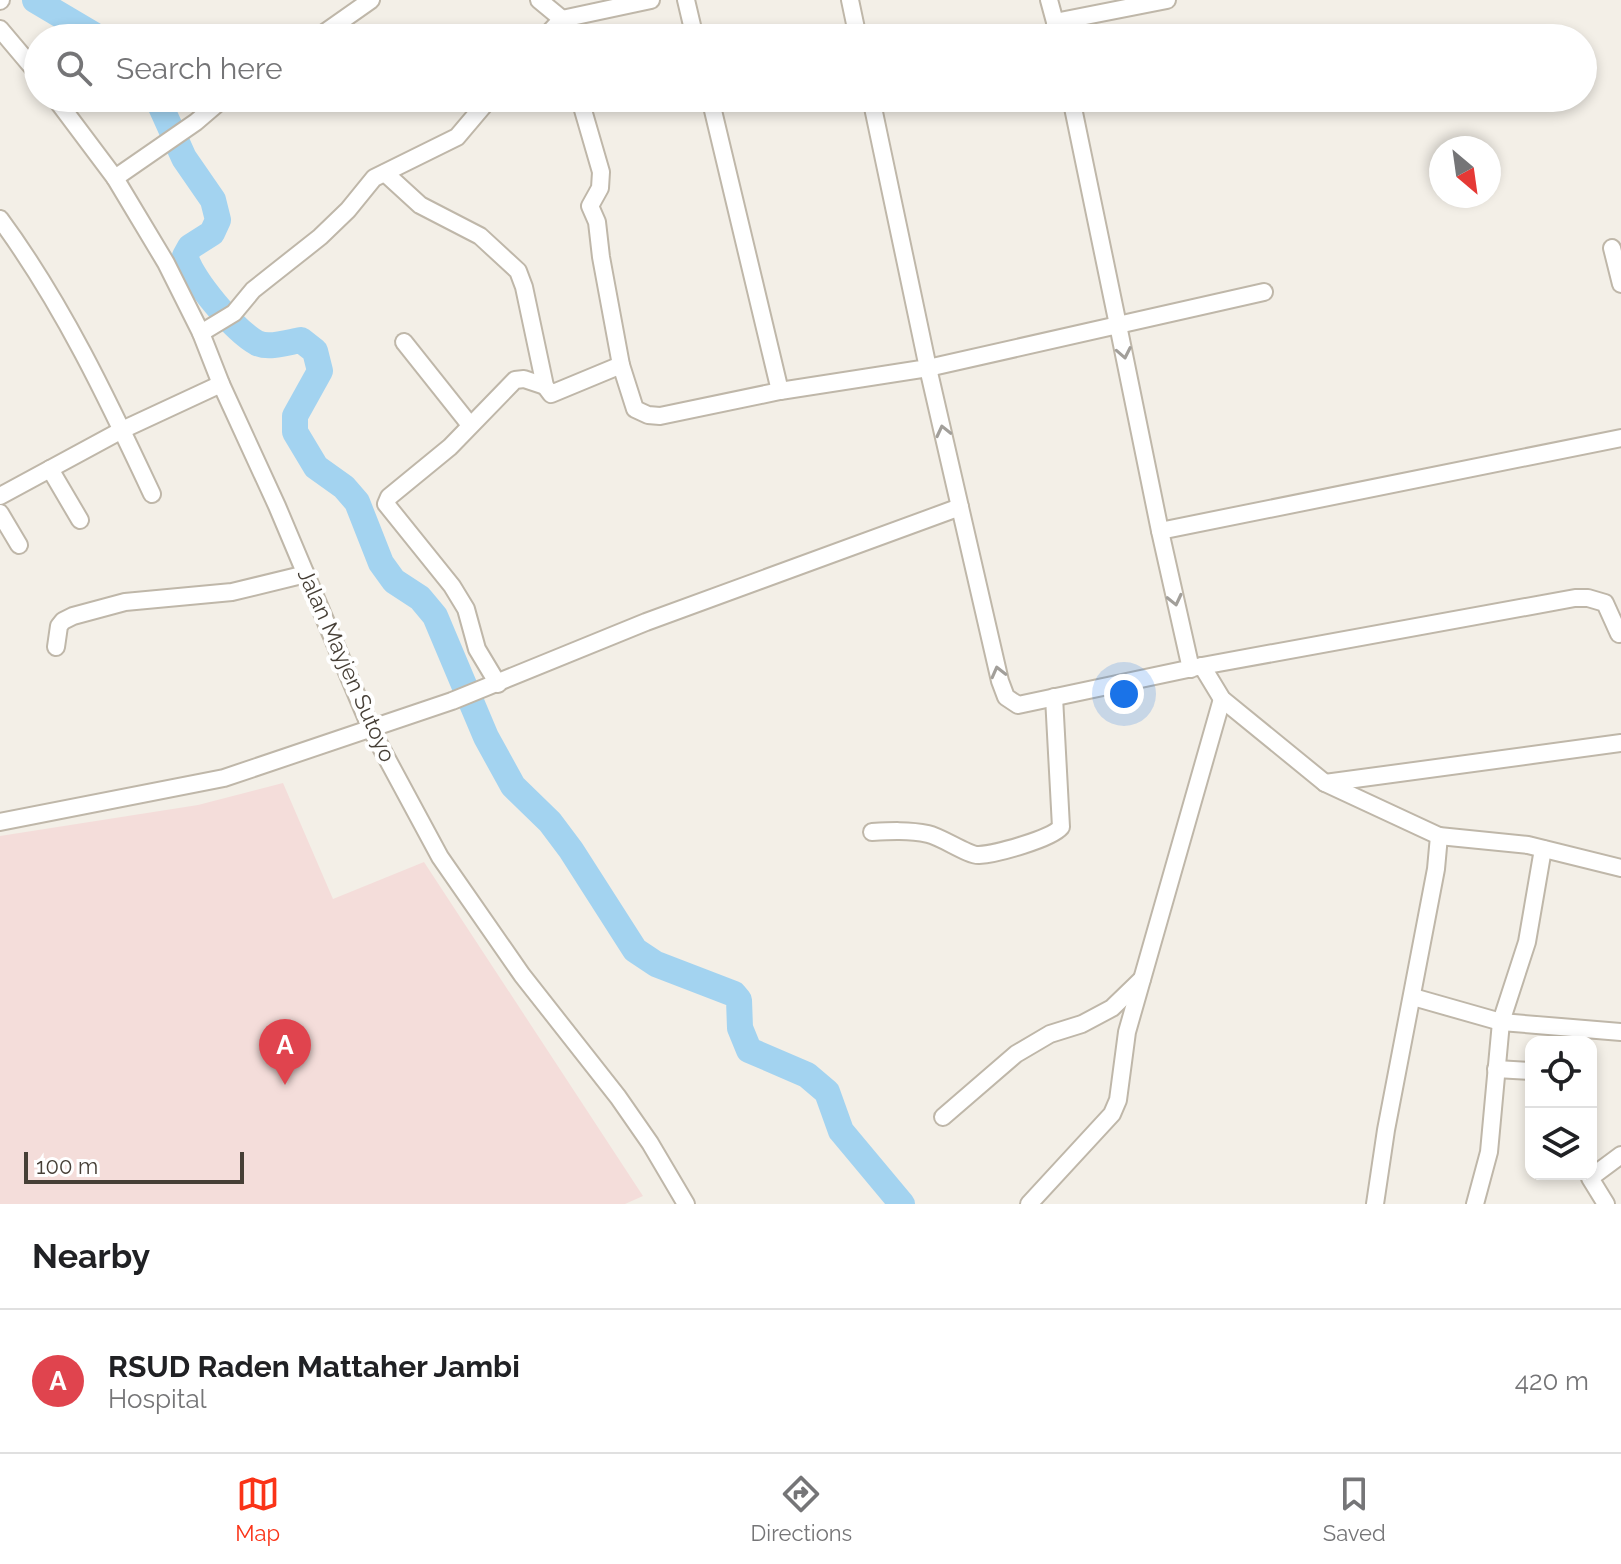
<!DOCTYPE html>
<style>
:root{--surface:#fff;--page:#f6f6f6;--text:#202124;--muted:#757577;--line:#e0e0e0;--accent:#fa3317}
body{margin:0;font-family:Raleway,sans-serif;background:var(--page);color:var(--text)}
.controls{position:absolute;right:24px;bottom:24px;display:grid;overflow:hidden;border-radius:16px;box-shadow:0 4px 12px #0003}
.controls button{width:72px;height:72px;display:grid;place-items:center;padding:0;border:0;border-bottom:2px solid var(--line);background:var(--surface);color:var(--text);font:40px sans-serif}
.compass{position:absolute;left:1429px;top:136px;width:72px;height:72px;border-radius:50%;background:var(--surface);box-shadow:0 4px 12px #0003;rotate:151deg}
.scale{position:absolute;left:24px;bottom:20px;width:220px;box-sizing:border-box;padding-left:8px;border:4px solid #463f36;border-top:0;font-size:22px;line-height:28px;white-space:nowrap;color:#463f36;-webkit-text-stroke:6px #fff;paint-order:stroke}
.you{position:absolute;left:1124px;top:694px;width:28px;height:28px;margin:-20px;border:6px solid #fff;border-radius:50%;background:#1a73e8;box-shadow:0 0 0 12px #1a73e833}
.badge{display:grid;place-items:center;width:52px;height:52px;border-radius:50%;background:var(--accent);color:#fff;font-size:26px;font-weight:700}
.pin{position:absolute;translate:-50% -66px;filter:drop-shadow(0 2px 4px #0008)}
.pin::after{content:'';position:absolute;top:42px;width:28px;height:24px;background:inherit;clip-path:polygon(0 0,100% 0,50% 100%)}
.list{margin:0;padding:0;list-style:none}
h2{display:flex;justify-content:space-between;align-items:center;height:104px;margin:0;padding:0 32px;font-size:34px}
h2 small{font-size:26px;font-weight:400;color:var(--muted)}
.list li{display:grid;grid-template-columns:52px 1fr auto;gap:24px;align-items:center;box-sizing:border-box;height:144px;padding:0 32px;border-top:2px solid var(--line)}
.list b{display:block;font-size:30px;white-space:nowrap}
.list p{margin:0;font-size:26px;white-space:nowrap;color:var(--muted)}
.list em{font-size:26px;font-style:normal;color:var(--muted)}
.icon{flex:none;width:44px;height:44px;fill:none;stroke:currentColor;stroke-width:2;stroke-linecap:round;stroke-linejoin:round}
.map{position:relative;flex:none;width:1621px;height:1204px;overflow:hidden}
.search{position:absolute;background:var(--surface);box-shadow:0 4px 12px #0003;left:24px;right:24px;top:24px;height:88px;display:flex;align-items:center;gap:20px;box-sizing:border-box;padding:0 28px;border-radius:44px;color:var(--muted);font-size:30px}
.sheet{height:248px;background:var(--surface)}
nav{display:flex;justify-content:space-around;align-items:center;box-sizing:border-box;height:112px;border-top:2px solid var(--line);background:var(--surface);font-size:22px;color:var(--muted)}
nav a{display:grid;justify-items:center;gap:4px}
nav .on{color:var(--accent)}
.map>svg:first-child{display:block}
</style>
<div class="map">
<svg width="1621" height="1204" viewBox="0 0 1621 1204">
<rect width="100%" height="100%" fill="#f3efe7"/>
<polygon fill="#f4ddda" points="283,783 333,899 424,862 643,1196 625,1204 0,1204 0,836 198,805"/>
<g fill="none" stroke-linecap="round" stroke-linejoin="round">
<g stroke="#a3d3f0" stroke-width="26">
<polyline points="35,0 99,38"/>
<path d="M 157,98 L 184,158 L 213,200 L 218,220 L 212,233 L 190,247 L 185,256 C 193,281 234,330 257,343 C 269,349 289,342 301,340 L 315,351 L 320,371 L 295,416 L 295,432 L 316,467 L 344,487 L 357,502 L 381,563 L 394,581 L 420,598 L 435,616 L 486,737 L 513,786 L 550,822 L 571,850 L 635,950 L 656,964 L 734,994 L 739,1000 L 740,1028 L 749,1050 L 807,1075 L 827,1092 L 841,1131 L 902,1204"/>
</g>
<g stroke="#bfb7a9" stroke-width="20">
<g id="minor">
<polyline points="539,0 562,19"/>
<polyline points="686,0 695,38"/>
<polyline points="850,0 858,38"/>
<polyline points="1049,0 1055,22"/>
<polyline points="0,1 1,0"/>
<polyline points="0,29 38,74"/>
<polyline points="317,38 371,0"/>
<polyline points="544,38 562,19 651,0"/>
<polyline points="1059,38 1055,22 1167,0"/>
<polyline points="55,98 115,178 166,263 201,333 221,384 277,506 371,729 440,857 522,975 618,1097 650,1143 686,1204"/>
<polyline points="710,98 780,391"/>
<polyline points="1071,98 1118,325 1264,292"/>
<polyline points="583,110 601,172 600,188 590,206 597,222 601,257 621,365 635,409 648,415 660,416 780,391 928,368 871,98"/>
<polyline points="385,173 420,205 480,236 518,271 524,287 545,386 551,394 621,365"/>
<polyline points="115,178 196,122 224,98"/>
<path d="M 0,219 C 62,303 108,400 152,494"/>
<polyline points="1612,248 1621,284"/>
<polyline points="201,333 234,313 253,290 320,237 348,210 374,178 457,137 490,98"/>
<polyline points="404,342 470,425"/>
<polyline points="50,469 80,520"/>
<polyline points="0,496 122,430 221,384"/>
<polyline points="0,513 19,545"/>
<polyline points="1160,531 1621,438"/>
<polyline points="56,647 59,626 63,621 73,616 125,602 232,592 306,574"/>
<polyline points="1202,666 1222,699 1325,783 1439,836 1436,869 1386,1130 1375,1204"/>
<polyline points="1191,669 1160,531 1118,325 928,368 1000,681 1006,697 1018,705 1202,666 1575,598 1588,598 1605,603 1619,634"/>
<polyline points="498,684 477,649 466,609 452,586 386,504 389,497 450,447 515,380 524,379 545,386"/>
<polyline points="1325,783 1621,743"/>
<polyline points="0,822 224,778 452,701 646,622 960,507"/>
<path d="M 872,832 C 890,831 909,830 928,834 C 942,837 969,856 979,855 C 996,854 1051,839 1061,827 L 1054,697"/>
<polyline points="1439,836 1528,845 1621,868"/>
<polyline points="1413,997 1501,1022 1621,1032"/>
<polyline points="1496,1069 1531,1071"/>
<polyline points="943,1117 1016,1054 1050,1034 1082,1024 1112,1008 1142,979"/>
<polyline points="1029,1204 1112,1114 1118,1100 1127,1032 1222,699"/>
<polyline points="1475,1204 1489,1152 1501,1022 1527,942 1543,849"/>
<polyline points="1606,1204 1590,1178 1621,1155"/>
</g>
</g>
<use href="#minor" stroke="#fff" stroke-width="16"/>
</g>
<defs><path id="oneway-chevron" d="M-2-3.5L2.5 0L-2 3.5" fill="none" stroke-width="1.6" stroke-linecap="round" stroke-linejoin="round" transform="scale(2)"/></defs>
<g stroke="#a29f9a">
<use href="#oneway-chevron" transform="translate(1124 353) rotate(79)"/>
<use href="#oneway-chevron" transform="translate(943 431) rotate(-103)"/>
<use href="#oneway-chevron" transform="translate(1175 600) rotate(77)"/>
<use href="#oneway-chevron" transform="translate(998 672) rotate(-104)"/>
</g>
<g text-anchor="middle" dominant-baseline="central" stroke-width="8" stroke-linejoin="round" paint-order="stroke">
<g font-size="22" fill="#463f36" stroke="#fff">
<text transform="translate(347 665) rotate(66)">Jalan Mayjen Sutoyo</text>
</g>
</g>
</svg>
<div class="controls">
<button><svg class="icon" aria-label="locate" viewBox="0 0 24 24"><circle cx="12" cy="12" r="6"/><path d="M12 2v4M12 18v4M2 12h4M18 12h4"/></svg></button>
<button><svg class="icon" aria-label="layers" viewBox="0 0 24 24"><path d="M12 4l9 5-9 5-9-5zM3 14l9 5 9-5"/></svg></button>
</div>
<svg class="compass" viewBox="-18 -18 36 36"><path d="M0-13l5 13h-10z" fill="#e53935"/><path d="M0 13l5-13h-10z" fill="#757577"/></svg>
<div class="scale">100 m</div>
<div class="you"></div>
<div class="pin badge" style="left:285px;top:1085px;background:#e0444e">A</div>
<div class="search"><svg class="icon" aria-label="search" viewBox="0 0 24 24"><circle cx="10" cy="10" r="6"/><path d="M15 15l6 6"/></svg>Search here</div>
</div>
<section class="sheet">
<h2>Nearby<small></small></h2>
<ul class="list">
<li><span class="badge" style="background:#e0444e">A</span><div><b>RSUD Raden Mattaher Jambi</b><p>Hospital</p></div><em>420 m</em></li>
</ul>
</section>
<nav>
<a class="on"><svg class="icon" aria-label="map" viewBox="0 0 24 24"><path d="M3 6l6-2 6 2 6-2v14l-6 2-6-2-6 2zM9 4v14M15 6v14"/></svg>Map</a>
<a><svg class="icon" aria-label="directions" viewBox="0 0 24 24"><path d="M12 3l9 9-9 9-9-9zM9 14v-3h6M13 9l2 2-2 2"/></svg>Directions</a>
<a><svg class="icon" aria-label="saved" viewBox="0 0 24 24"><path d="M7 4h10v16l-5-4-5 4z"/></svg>Saved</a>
</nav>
